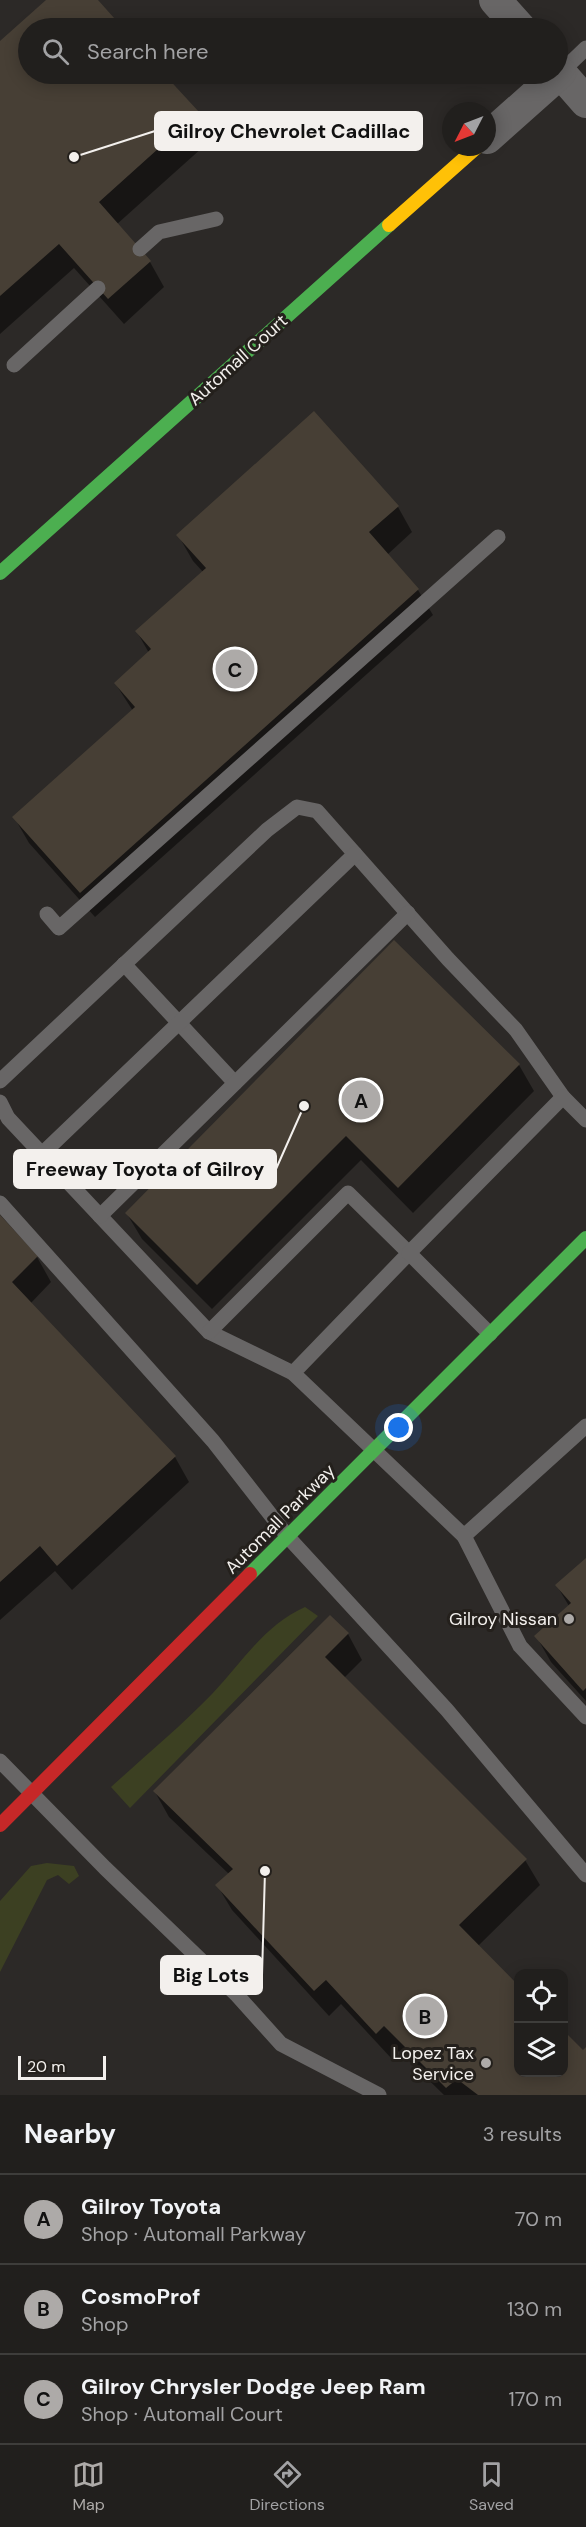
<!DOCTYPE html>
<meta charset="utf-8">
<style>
:root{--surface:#211f1d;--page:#2d2c2a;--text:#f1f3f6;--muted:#a2a2a4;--line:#3e3d3b;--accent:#adaaa8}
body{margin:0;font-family:"DM Sans",sans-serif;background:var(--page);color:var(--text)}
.controls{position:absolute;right:18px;bottom:18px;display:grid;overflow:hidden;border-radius:12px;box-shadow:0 3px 15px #0003}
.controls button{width:54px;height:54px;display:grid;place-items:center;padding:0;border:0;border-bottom:2px solid var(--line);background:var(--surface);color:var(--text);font:30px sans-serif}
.compass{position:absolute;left:442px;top:102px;width:54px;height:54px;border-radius:50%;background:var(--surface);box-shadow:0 3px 15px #0003;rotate:228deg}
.scale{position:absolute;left:18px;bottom:15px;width:88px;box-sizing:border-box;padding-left:6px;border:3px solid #f3f0ed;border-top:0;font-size:16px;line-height:21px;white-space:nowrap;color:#f3f0ed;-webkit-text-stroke:4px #24201c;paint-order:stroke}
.you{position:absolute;left:399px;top:1428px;width:21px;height:21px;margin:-15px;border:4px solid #fff;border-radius:50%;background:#1a73e8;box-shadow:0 0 0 9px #1a73e833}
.badge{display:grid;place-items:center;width:39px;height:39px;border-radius:50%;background:var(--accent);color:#111;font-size:20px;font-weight:700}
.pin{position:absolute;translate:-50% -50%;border:3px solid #fff;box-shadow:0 2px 6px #0006}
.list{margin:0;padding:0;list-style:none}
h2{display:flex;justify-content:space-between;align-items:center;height:78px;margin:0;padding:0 24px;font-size:26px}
h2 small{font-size:20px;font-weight:400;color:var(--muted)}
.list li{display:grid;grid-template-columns:39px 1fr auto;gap:18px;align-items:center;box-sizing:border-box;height:90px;padding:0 24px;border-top:2px solid var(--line)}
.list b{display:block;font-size:22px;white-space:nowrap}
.list p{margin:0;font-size:20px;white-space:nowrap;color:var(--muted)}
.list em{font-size:20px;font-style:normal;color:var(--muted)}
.icon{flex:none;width:33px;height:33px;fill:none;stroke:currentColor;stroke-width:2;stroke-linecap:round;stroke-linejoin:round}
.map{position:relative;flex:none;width:586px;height:2095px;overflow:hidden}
.search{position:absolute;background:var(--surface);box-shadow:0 3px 15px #0003;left:18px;right:18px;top:18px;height:66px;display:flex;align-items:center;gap:15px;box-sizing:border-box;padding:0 21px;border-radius:33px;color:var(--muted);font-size:22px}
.sheet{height:348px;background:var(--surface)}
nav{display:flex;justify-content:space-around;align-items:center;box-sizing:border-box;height:84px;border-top:2px solid var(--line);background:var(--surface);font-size:16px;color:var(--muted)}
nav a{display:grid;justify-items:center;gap:3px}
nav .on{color:var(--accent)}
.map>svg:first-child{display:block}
</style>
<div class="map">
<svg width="586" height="2095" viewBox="0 0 586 2095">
<rect width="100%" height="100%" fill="#2c2927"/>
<g fill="#3c4022">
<path d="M 305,1607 L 318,1616 L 130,1808 L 111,1787 C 145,1756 180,1727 212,1694 C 242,1663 264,1625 305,1607 Z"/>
<polygon points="47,1863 74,1866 79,1876 69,1884 58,1875 47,1880 0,1972 0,1901 31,1866"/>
</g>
<g fill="#0007">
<polygon points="48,0 96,0 121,28 28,28 28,74 162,74 197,113 212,139 116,225 150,262 164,287 124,324 74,268 0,334 0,43"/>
<polygon points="398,507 412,532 387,555 418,590 433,615 95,917 29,843 14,817 133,711 115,683 149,653 137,632 203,572 193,561 178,535"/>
<polygon points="394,942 519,1065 534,1091 413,1213 361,1160 212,1309 142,1239 127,1214"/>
<polygon points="0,1217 37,1257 51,1282 30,1304 175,1457 189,1482 72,1590 55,1571 0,1620"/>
<polygon points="586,1560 586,1701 551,1662 536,1636 569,1606 557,1586"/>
<polygon points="330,1617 348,1634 362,1660 344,1678 525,1860 540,1885 478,1946 518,1987 518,2072 564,2072 564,2033 583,2053 586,2049 586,2095 444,2095 399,2051 391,2058 341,2004 329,2016 232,1910 217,1885 229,1874 169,1817 155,1792"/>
</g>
<g fill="#473f35">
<polygon points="46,0 98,0 123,28 28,28 28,74 164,74 199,112 99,202 151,261 108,299 59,244 0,296 0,41"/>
<polygon points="314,411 399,506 369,532 419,589 80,893 12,817 135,707 114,683 151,649 135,631 206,568 176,535"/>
<polygon points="394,940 520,1064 398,1188 346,1136 197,1285 125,1213"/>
<polygon points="0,1215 38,1256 12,1282 176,1456 57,1566 40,1546 0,1582"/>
<polygon points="586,1558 586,1688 583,1691 534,1636 571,1603 555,1585"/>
<polygon points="330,1615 349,1633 325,1657 527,1859 459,1925 518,1985 518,2072 564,2072 564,2031 583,2050 586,2047 586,2095 478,2095 457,2079 446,2088 384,2026 376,2034 326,1980 314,1991 215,1885 233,1869 153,1791"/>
</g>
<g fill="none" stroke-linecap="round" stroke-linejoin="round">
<g stroke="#686666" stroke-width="15">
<polyline points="560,73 586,48"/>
<polyline points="140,249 159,232 216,219"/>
<polyline points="14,365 98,288"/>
<polyline points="47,914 59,928 498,537"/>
<polyline points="124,964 235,1083"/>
<polyline points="0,1081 267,830 297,807 317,811 448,959 516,1030 563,1097"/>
<polyline points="0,1102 8,1118 209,1332 293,1373"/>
<polyline points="42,1154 355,854"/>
<polyline points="0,1203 213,1441 288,1537 447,1710 586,1875"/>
<polyline points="100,1216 408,913"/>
<polyline points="209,1332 348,1193 409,1253 293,1373 464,1536 586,1426"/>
<polyline points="490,1334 409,1253 563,1097 586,1120"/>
<polyline points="464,1536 520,1646 586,1717"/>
<polyline points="0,1761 105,1868 236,1994 281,2044 379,2095"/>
</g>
<g stroke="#686666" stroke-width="32">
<polyline points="495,0 520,28"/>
<polyline points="558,70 586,102"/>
<polyline points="487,138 560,73"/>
</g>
<g stroke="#4caf50" stroke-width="14">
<polyline points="0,573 389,225"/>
<polyline points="250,1574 586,1238"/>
</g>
<polyline stroke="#ffc107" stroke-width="14" points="389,225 477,147"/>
<polyline stroke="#c62828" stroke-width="14" points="0,1825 250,1574"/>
</g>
<g fill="#adaaa8" stroke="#24201c" stroke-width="2">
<circle cx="569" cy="1619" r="6"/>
<circle cx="486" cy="2063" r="6"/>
</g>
<g text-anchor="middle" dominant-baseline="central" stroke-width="6" stroke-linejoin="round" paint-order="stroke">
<g font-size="18" fill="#f3f0ed" stroke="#24201c">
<text transform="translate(238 360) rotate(-42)">Automall Court</text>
<text transform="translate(280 1519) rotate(-45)">Automall Parkway</text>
</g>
<g font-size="18" fill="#f3f0ed" stroke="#24201c" text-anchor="end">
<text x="557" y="1619">Gilroy Nissan</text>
<text x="474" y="2053">Lopez Tax<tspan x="474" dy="21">Service</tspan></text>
</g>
</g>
<path fill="none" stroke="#f3f0ed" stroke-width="2" d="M74 157L155 131M304 1106L276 1169M265 1871L262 1975"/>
<g fill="#f3f0ed" stroke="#24201c" stroke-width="2">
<circle cx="74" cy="157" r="6"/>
<circle cx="304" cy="1106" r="6"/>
<circle cx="265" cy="1871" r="6"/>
</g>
<g fill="#f3f0ed" stroke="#f3f0ed" stroke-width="2">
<rect x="155" y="112" width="267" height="38" rx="6"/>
<rect x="14" y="1150" width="262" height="38" rx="6"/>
<rect x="161" y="1956" width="101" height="38" rx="6"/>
</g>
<g font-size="20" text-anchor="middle" font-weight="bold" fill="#111">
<text x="289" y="138">Gilroy Chevrolet Cadillac</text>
<text x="145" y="1176">Freeway Toyota of Gilroy</text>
<text x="211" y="1982">Big Lots</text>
</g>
</svg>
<div class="controls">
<button><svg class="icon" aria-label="locate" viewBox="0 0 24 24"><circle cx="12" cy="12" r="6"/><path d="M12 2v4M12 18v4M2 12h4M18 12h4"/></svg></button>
<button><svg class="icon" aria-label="layers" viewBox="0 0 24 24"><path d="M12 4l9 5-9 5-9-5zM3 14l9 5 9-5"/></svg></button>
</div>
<svg class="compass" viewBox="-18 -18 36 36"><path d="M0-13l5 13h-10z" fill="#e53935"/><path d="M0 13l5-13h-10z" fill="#a2a2a4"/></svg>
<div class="scale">20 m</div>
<div class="you"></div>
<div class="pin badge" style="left:361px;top:1100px">A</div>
<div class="pin badge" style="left:425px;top:2016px">B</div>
<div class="pin badge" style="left:235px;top:669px">C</div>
<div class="search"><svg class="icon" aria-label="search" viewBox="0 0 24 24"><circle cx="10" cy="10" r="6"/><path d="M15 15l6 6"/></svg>Search here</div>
</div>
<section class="sheet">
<h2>Nearby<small>3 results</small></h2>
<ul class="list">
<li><span class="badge">A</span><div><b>Gilroy Toyota</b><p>Shop · Automall Parkway</p></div><em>70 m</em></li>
<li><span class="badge">B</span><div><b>CosmoProf</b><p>Shop</p></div><em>130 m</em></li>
<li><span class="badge">C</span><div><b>Gilroy Chrysler Dodge Jeep Ram</b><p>Shop · Automall Court</p></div><em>170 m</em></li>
</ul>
</section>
<nav>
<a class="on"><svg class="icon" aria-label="map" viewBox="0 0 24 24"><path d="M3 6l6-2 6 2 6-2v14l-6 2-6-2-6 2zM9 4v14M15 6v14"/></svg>Map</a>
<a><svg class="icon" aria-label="directions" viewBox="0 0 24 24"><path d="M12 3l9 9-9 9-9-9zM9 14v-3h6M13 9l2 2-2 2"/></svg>Directions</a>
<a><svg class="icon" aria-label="saved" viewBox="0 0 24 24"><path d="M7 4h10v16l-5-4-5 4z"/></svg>Saved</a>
</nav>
